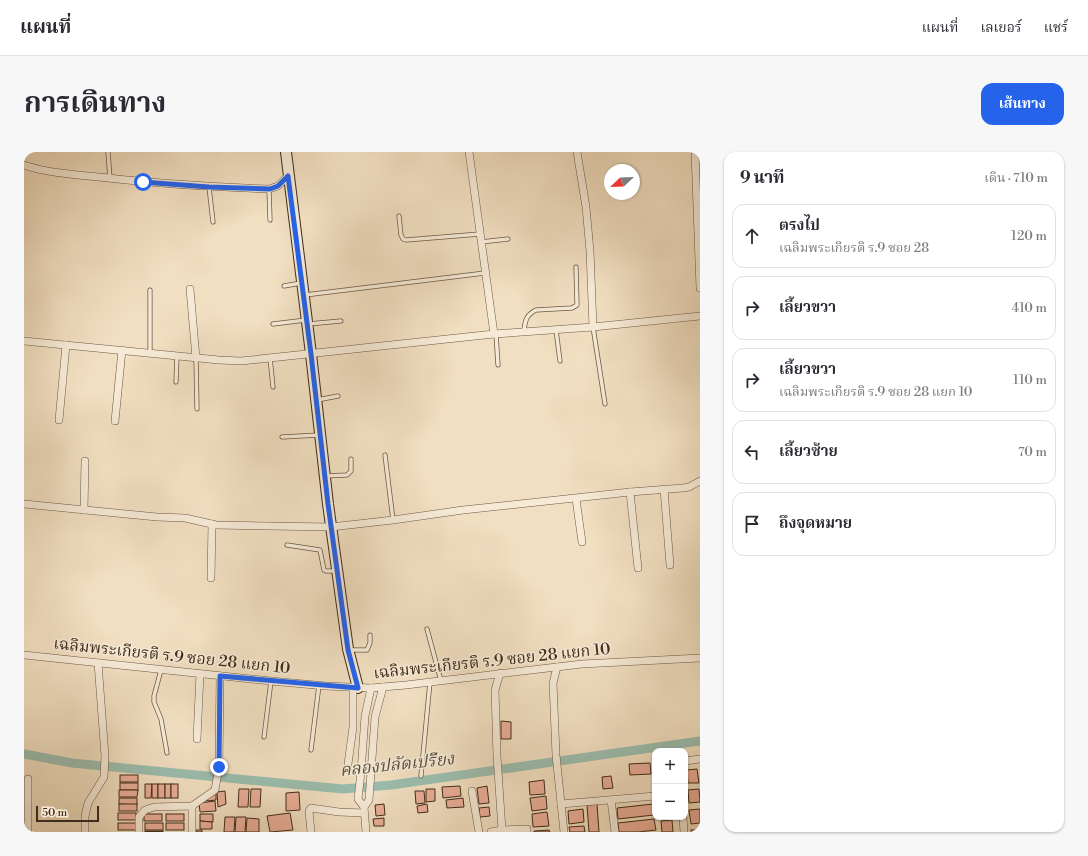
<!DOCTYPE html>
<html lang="th">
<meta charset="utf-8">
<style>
:root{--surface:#fff;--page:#f7f7f7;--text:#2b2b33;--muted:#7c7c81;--line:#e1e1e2;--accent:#2563eb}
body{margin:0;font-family:"Libre Bodoni","Noto Serif Thai",serif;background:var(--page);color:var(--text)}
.controls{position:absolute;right:12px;bottom:12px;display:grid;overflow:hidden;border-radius:8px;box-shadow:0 1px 3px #0004}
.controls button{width:36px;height:36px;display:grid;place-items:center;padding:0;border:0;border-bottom:1px solid var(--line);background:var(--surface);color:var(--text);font:20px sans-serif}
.compass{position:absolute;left:580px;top:12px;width:36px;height:36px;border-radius:50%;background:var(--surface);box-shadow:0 1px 3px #0004;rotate:247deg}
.scale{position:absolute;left:12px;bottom:10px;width:63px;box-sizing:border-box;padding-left:4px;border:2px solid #3f2c1a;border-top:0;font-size:11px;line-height:14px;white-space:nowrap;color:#3f2c1a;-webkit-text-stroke:3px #f6ead7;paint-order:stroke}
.stop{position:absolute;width:12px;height:12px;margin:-9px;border:3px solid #2563eb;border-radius:50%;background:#fff}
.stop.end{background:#2563eb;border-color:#fff;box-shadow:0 1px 4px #0008}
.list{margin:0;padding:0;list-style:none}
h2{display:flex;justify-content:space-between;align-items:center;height:52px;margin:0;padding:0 16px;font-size:17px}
h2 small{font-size:13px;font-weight:400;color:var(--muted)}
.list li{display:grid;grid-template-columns:26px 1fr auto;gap:12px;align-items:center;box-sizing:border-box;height:64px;margin:0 8px 8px;padding:0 8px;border:1px solid var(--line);border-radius:12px}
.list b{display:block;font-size:15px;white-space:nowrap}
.list p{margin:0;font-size:13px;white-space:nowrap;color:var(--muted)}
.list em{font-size:13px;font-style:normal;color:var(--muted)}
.icon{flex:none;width:22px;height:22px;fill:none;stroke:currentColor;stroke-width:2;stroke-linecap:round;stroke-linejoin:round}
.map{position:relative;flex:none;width:676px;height:680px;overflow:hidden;border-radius:12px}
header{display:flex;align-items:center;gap:24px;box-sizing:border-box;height:56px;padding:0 20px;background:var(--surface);border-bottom:1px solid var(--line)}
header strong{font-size:19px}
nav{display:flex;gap:22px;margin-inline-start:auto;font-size:14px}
.intro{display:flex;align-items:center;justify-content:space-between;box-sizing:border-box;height:96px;padding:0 24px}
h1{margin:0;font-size:28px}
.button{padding:10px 18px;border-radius:12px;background:var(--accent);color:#fff;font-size:14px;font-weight:700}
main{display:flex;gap:24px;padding:0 24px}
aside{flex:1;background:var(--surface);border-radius:12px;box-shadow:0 1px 3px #0004}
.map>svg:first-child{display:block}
</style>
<header>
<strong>แผนที่</strong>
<nav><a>แผนที่</a><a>เลเยอร์</a><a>แชร์</a></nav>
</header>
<div class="intro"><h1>การเดินทาง</h1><a class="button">เส้นทาง</a></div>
<main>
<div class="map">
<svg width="676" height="680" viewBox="0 0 676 680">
<rect width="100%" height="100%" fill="#f1dfc1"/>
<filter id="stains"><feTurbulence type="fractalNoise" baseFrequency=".005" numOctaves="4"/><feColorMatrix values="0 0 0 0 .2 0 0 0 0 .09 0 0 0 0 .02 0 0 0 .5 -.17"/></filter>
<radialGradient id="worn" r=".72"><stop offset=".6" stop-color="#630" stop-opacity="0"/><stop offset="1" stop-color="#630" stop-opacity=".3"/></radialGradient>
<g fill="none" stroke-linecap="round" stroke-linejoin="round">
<polyline stroke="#9bbdae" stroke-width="9" points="0,602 48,611 319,637 367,633 676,589"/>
</g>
<g fill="#eaae98" stroke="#3f2c1a">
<polygon points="477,569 487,570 487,587 477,587"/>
<polygon points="626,611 627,622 606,623 605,612"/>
<polygon points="673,617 675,631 664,631 663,618"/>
<rect x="96" y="623" width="18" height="7"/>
<polygon points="587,624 589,636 579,637 578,625"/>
<polygon points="520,628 521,642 506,643 505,630"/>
<rect x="96" y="631" width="18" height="7"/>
<polygon points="121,632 128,632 127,646 121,646"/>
<rect x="128" y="632" width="6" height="14"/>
<rect x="134" y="632" width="7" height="14"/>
<rect x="141" y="632" width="6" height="14"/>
<rect x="147" y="632" width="7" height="14"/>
<polygon points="436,634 437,644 419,646 418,635"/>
<polygon points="463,634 465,651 455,652 453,636"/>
<polygon points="215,637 225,637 224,655 214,655"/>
<polygon points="227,637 237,637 236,655 226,655"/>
<polygon points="402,637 411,637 411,649 402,650"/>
<polygon points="675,637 676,650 665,651 664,638"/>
<polygon points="95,638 114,638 113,645 95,645"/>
<polygon points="201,639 202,652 194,655 193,640"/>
<polygon points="391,639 400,639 401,651 392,652"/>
<polygon points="275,640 276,658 262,659 262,641"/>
<polygon points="192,641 192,648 183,649 182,642"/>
<polygon points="522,644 523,657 508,659 506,646"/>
<polygon points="95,646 113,646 113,653 95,652"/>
<polygon points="439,646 440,655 423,656 422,648"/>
<polygon points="191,649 192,659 176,660 175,651"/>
<rect x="95" y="652" width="18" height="7"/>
<polygon points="360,652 361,663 352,664 351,653"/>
<polygon points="403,652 404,660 394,661 393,654"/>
<polygon points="573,652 575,680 565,680 563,653"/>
<polygon points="629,652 630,663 594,667 593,656"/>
<polygon points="465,655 466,664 456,665 455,656"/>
<polygon points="559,657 560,670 545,672 544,659"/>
<polygon points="676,657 676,671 667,672 665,658"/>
<polygon points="523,660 525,674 509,675 508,662"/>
<rect x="94" y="661" width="18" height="7"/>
<polygon points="266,661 269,678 246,680 243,664"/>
<rect x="120" y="662" width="18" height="7"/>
<rect x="142" y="662" width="18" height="7"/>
<polygon points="176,662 189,662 189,670 176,669"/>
<polygon points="201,665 211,665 210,680 200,680"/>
<polygon points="212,665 222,665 221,680 211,680"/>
<polygon points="223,666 235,667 235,680 222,680"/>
<polygon points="360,666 360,674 350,674 349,667"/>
<polygon points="630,667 632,678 614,680 595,680 594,671"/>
<polygon points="648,668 649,680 638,680 637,669"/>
<polygon points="176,669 188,670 188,677 176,677"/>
<rect x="94" y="671" width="18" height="7"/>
<rect x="121" y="671" width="18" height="7"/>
<rect x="142" y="671" width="18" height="7"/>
<polygon points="560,674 561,680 546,680 545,675"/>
<rect x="172" y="678" width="6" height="2"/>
<polygon points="525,678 526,680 510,680 510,679"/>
<rect x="667" y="678" width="9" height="2"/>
<rect x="121" y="679" width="18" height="1"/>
</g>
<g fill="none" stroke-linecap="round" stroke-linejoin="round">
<g stroke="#6c5944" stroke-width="5">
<g id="lane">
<polyline points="84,0 86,27"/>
<polyline points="185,35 189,70"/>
<polyline points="245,37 246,68"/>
<polyline points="375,64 377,83 379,87 382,88 456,82"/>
<polyline points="457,90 484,87"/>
<polyline points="260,134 277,131"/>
<polyline points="126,138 126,202"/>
<polyline points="281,143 461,121"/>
<polyline points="249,172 282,168"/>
<polyline points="284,172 317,169"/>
<polyline points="569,175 581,252"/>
<polyline points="532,178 536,209"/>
<path d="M 500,179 C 501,169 502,163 512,158 L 548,156 L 553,153 L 552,115"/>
<polyline points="472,182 474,213"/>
<polyline points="172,206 173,257"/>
<polyline points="246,206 249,235"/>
<polyline points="152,230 153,204"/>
<polyline points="293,248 314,244"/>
<polyline points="258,285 295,283"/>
<polyline points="361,303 369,368"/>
<polyline points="301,324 323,323 327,319 327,307"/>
<polyline points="263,393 296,398 300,418 302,419 312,419"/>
<polyline points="403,477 417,529"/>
<polyline points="325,498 343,498 346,491 346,483"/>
<polyline points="137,518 130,544 130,550 137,567 143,601"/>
<polyline points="240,585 247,529"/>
<polyline points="287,598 295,533"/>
<polyline points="397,624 406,530"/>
</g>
</g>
<g stroke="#6c5944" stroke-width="8">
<g id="street">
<polyline points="445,0 470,182"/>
<polyline points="553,0 562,55 566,99 569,175"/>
<polyline points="671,0 676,136"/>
<path d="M 0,13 C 27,22 56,23 84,26 C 138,32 191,35 245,37 L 254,34 L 264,24"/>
<polyline points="166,137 172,206"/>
<polyline points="0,189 195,208 217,209 470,182 569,175 676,164"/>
<polyline points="35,268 42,193"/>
<polyline points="91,269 98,198"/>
<polyline points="640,337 646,413"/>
<polyline points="606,340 614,416"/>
<polyline points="552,347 558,390"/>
<polyline points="0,352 133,365 161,366 192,373 307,375 369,368 439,358 606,340 659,336 665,335 676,329"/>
<polyline points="60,358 61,309"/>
<polyline points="187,426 188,372"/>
<polyline points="0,503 247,529 302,534 347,536 382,533 558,512 676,506"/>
<polyline points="533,515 529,531 532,603 540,680"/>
<polyline points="476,521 471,538 473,604 478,678"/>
<polyline points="173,587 176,522"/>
<polyline points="661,609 676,607"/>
<polyline points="324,612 329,575 329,535"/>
<polyline points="448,639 455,680"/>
<polyline points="587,648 591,680"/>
<polyline points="537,652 631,644"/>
<polyline points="340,655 334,647 337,620 341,564 347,536"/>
<polyline points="659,665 660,680"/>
<polyline points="4,680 4,627"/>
<polyline points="61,680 61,664 64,651 80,625 81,604 74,511"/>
<polyline points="115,680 115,665 121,658 130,655 168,654 191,638 195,615 196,524"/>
<polyline points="168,680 168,654"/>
<polyline points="287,680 285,659 287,656 315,660 340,661"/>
<polyline points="342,680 340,655 345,648 351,565 359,535"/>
<polyline points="467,680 478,678 501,677 503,677 503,680"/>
</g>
</g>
<g stroke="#3f2c1a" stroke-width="12">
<polyline id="secondary" points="262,0 287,202 304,352 324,497 334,536"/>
</g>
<use href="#lane" stroke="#f6ead7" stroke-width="3.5"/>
<use href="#street" stroke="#f6ead7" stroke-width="7"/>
<use href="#secondary" stroke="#f6ead7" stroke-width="10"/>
</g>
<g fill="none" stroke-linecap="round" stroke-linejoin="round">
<polyline stroke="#2563eb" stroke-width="5" points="119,30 185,35 246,37 254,34 264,24 287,202 304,352 324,498 334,536 196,524 195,615"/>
</g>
<g text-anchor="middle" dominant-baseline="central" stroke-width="3" stroke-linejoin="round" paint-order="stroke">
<g font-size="16" fill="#3f2c1a" stroke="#f6ead7">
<text transform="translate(148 504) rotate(6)">เฉลิมพระเกียรติ ร.9 ซอย 28 แยก 10</text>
<text transform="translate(468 509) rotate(-6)">เฉลิมพระเกียรติ ร.9 ซอย 28 แยก 10</text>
</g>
<g font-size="17" font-style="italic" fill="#56503f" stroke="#f6ead7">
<text transform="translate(373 613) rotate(-6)">คลองปลัดเปรียง</text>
</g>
</g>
<rect width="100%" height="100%" filter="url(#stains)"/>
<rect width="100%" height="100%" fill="url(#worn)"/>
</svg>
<div class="controls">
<button>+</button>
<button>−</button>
</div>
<svg class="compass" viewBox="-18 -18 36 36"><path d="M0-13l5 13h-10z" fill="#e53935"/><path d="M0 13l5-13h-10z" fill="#7c7c81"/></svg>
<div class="scale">50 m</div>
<div class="stop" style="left:119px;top:30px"></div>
<div class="stop end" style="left:195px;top:615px"></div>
</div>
<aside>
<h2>9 นาที<small>เดิน · 710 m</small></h2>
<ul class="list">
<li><svg class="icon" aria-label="ahead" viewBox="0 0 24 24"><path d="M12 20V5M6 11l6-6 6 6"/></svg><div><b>ตรงไป</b><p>เฉลิมพระเกียรติ ร.9 ซอย 28</p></div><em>120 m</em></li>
<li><svg class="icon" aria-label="right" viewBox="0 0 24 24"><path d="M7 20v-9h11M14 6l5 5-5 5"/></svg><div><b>เลี้ยวขวา</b></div><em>410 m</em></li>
<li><svg class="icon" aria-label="right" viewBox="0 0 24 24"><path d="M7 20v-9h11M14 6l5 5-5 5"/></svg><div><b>เลี้ยวขวา</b><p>เฉลิมพระเกียรติ ร.9 ซอย 28 แยก 10</p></div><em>110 m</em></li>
<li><svg class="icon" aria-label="left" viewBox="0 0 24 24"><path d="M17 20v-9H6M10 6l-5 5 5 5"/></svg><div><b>เลี้ยวซ้าย</b></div><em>70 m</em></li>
<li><svg class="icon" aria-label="arrive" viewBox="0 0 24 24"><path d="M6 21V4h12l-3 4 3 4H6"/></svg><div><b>ถึงจุดหมาย</b></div></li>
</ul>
</aside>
</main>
